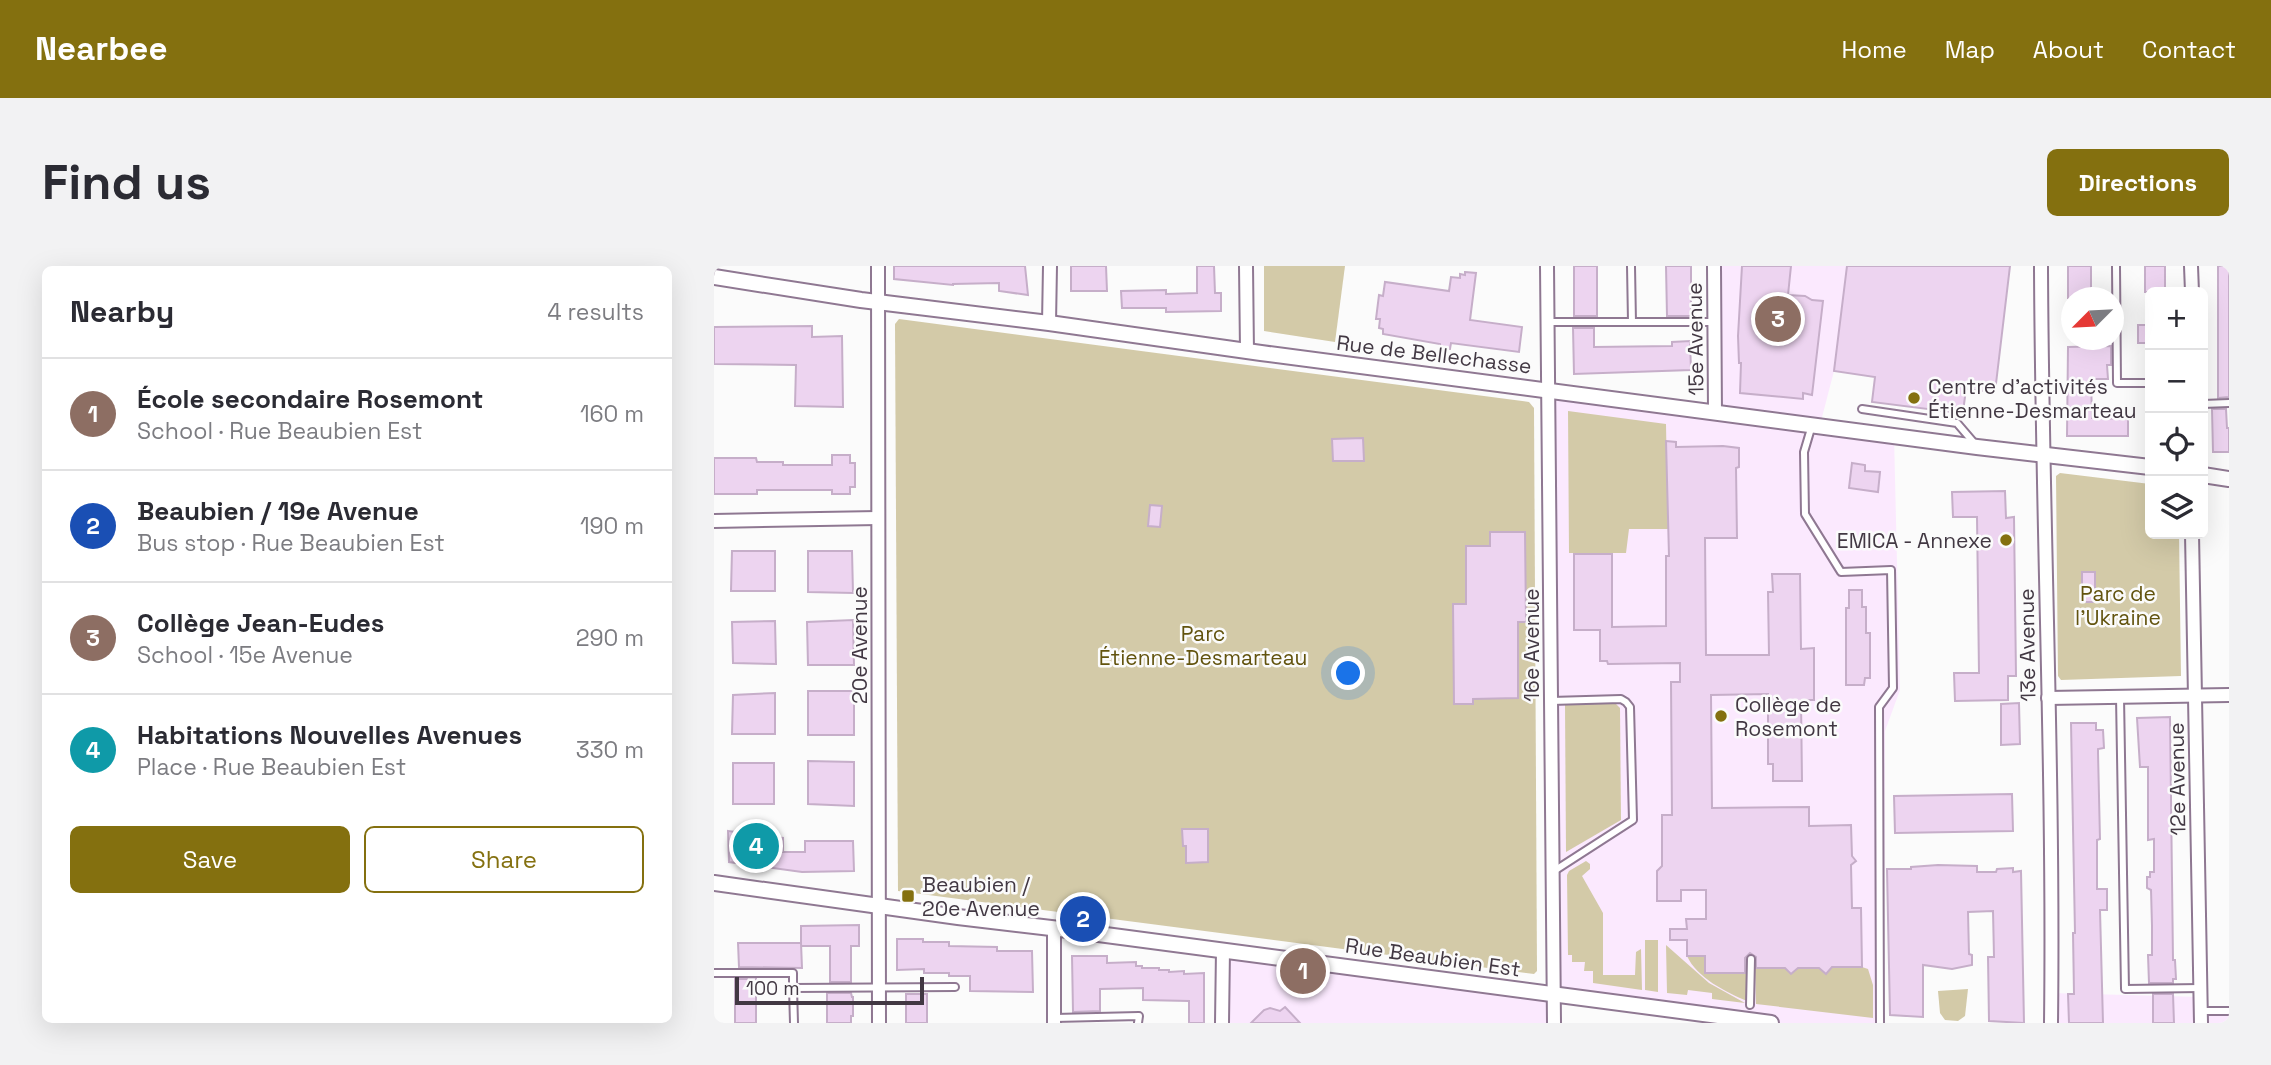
<!DOCTYPE html>
<meta charset="utf-8">
<style>
:root{--surface:#fff;--page:#f2f2f3;--text:#2b2b33;--muted:#7c7c81;--line:#e1e1e2;--accent:#84700f}
body{margin:0;font-family:"Space Grotesk",sans-serif;background:var(--page);color:var(--text)}
.controls{position:absolute;right:21px;top:21px;display:grid;overflow:hidden;border-radius:10px;box-shadow:0 7px 28px #0002}
.controls button{width:63px;height:63px;display:grid;place-items:center;padding:0;border:0;border-bottom:2px solid var(--line);background:var(--surface);color:var(--text);font:35px sans-serif}
.compass{position:absolute;left:1347px;top:21px;width:63px;height:63px;border-radius:50%;background:var(--surface);box-shadow:0 7px 28px #0002;rotate:246deg}
.scale{position:absolute;left:21px;bottom:18px;width:189px;box-sizing:border-box;padding-left:7px;border:4px solid #423843;border-top:0;font-size:19px;line-height:24px;white-space:nowrap;color:#423843;-webkit-text-stroke:5px #fbfbfb;paint-order:stroke}
.you{position:absolute;left:635px;top:408px;width:24px;height:24px;margin:-18px;border:5px solid #fff;border-radius:50%;background:#1a73e8;box-shadow:0 0 0 10px #1a73e833}
.badge{display:grid;place-items:center;width:46px;height:46px;border-radius:50%;background:var(--accent);color:#fff;font-size:23px;font-weight:700}
.pin{position:absolute;translate:-50% -50%;border:4px solid #fff;box-shadow:0 2px 7px #0006}
.list{margin:0;padding:0;list-style:none}
h2{display:flex;justify-content:space-between;align-items:center;height:91px;margin:0;padding:0 28px;font-size:30px}
h2 small{font-size:23px;font-weight:400;color:var(--muted)}
.list li{display:grid;grid-template-columns:46px 1fr auto;gap:21px;align-items:center;box-sizing:border-box;height:112px;padding:0 28px;border-top:2px solid var(--line)}
.list b{display:block;font-size:26px;white-space:nowrap}
.list p{margin:0;font-size:23px;white-space:nowrap;color:var(--muted)}
.list em{font-size:23px;font-style:normal;color:var(--muted)}
.actions{display:flex;gap:14px;padding:21px 28px}
.actions a{flex:1;padding:16px 0;border:2px solid var(--accent);border-radius:10px;text-align:center;font-size:24px;color:var(--accent)}
.actions .main{background:var(--accent);color:#fff}
.icon{flex:none;width:38px;height:38px;fill:none;stroke:currentColor;stroke-width:2;stroke-linecap:round;stroke-linejoin:round}
.map{position:relative;flex:none;width:1515px;height:757px;overflow:hidden;border-radius:10px}
header{display:flex;align-items:center;gap:42px;box-sizing:border-box;height:98px;padding:0 35px;background:var(--accent);color:#fff}
header strong{font-size:33px}
nav{display:flex;gap:38px;margin-inline-start:auto;font-size:24px}
.intro{display:flex;align-items:center;justify-content:space-between;box-sizing:border-box;height:168px;padding:0 42px}
h1{margin:0;font-size:49px}
.button{padding:18px 32px;border-radius:10px;background:var(--accent);color:#fff;font-size:24px;font-weight:700}
main{display:flex;gap:42px;padding:0 42px}
aside{flex:1;background:var(--surface);border-radius:10px;box-shadow:0 7px 28px #0002}
.map>svg:first-child{display:block}
</style>
<header>
<strong>Nearbee</strong>
<nav><a>Home</a><a>Map</a><a>About</a><a>Contact</a></nav>
</header>
<div class="intro"><h1>Find us</h1><a class="button">Directions</a></div>
<main>
<aside>
<h2>Nearby<small>4 results</small></h2>
<ul class="list">
<li><span class="badge" style="background:#8d6e63">1</span><div><b>École secondaire Rosemont</b><p>School · Rue Beaubien Est</p></div><em>160 m</em></li>
<li><span class="badge" style="background:#1a4fb4">2</span><div><b>Beaubien / 19e Avenue</b><p>Bus stop · Rue Beaubien Est</p></div><em>190 m</em></li>
<li><span class="badge" style="background:#8d6e63">3</span><div><b>Collège Jean-Eudes</b><p>School · 15e Avenue</p></div><em>290 m</em></li>
<li><span class="badge" style="background:#0f9aa8">4</span><div><b>Habitations Nouvelles Avenues</b><p>Place · Rue Beaubien Est</p></div><em>330 m</em></li>
</ul>
<div class="actions"><a class="main">Save</a><a>Share</a></div>
</aside>
<div class="map">
<svg width="1515" height="757" viewBox="0 0 1515 757">
<rect width="100%" height="100%" fill="#fbfbfb"/>
<g fill="#fbe9fe">
<polygon points="1000,0 1133,0 1120,105 1106,159 1180,169 1186,424 1171,465 1170,757 1057,757 841,728 840,757 509,757 509,684 840,728 835,124 1001,145"/>
<polygon points="1337,727 1487,731 1490,750 1515,749 1515,757 1337,757"/>
</g>
<g fill="#d3caa8">
<polygon points="550,0 631,0 621,76 550,65"/>
<polygon points="185,53 815,136 820,142 823,705 820,708 184,625 181,58"/>
<polygon points="854,145 952,158 954,263 915,263 912,287 855,287"/>
<polygon points="1346,207 1436,218 1436,268 1465,268 1467,410 1347,414 1344,410 1342,210"/>
<polygon points="901,437 906,442 907,554 852,586 851,439"/>
<polygon points="872,595 876,598 876,603 868,610 889,647 889,709 921,709 922,686 927,683 928,724 879,717 879,705 870,705 871,696 858,696 858,689 854,689 853,609 855,605"/>
<polygon points="931,674 944,674 944,726 931,724"/>
<polygon points="952,679 995,717 1031,737 998,733 998,727 974,724 973,729 953,727"/>
<path d="M 973,690 L 991,690 L 991,707 L 1034,707 L 1033,735 C 1012,726 983,712 973,690 Z"/>
<polygon points="1118,701 1148,701 1154,703 1159,719 1159,752 1042,738 1041,702 1071,702 1077,708 1084,702 1105,702 1112,708"/>
<polygon points="1254,723 1251,750 1244,755 1231,754 1226,747 1224,725"/>
</g>
<g fill="#edd4f0" stroke="#c6aec9" stroke-width="2">
<polygon points="180,0 311,0 314,29 285,25 285,17 239,18 239,19 180,13"/>
<polygon points="357,0 392,0 393,25 357,25"/>
<polygon points="483,0 500,0 501,27 507,27 507,45 452,46 452,42 408,42 407,25 452,24 452,28 483,27"/>
<rect x="860" y="0" width="23" height="50"/>
<polygon points="952,0 977,0 977,50 953,50"/>
<polygon points="1028,0 1077,0 1074,29 1091,30 1098,34 1109,35 1098,129 1089,127 1089,133 1026,127 1027,97 1025,97 1024,70"/>
<polygon points="1133,0 1296,0 1281,126 1252,123 1249,146 1238,144 1237,146 1158,136 1161,111 1120,105"/>
<rect x="1354" y="0" width="23" height="32"/>
<rect x="1431" y="0" width="20" height="26"/>
<polygon points="1504,0 1515,0 1515,131 1504,132"/>
<polygon points="751,6 762,7 756,54 808,61 805,86 737,77 736,83 726,82 726,78 669,68 669,63 665,62 666,53 662,53 665,29 669,30 671,16 735,25 737,11 746,12 746,8 751,9"/>
<rect x="1424" y="59" width="12" height="18"/>
<polygon points="98,60 98,71 128,70 129,141 81,140 82,99 0,98 0,61"/>
<polygon points="859,62 880,62 880,81 958,80 958,76 976,75 977,104 860,108"/>
<polygon points="1397,80 1397,99 1393,99 1394,113 1377,113 1378,152 1414,153 1414,170 1353,170 1354,81"/>
<polygon points="1498,143 1512,143 1513,162 1515,162 1515,186 1499,186"/>
<polygon points="649,172 650,195 619,195 618,173"/>
<polygon points="952,175 962,176 962,181 1009,180 1025,182 1025,201 1022,202 1023,272 991,272 992,389 1055,389 1054,326 1059,326 1058,308 1086,308 1087,383 1100,382 1100,434 1087,434 1088,515 1059,515 1059,498 1054,498 1054,428 997,429 998,542 1095,541 1095,560 1137,559 1138,590 1142,595 1137,599 1138,642 1147,642 1148,701 1118,701 1112,708 1105,702 1084,702 1077,708 1071,702 1042,702 1042,691 1036,687 1031,692 1031,707 991,707 991,690 973,690 973,674 956,674 956,663 973,663 972,653 992,653 992,624 967,624 967,635 943,635 943,605 948,600 948,549 958,549 957,416 966,416 966,397 894,398 893,395 886,395 886,364 860,364 860,288 898,288 898,361 952,360 952,290 955,290"/>
<polygon points="118,189 136,189 136,197 141,197 141,221 136,221 136,228 118,228 118,224 43,224 43,228 0,228 0,192 42,192 43,196 69,196 69,199 118,199"/>
<polygon points="1138,197 1151,199 1151,205 1166,206 1164,226 1135,222"/>
<polygon points="1291,225 1292,252 1300,251 1302,410 1294,410 1294,434 1241,435 1240,407 1265,407 1263,251 1239,251 1238,226"/>
<polygon points="436,239 448,240 446,261 434,260"/>
<polygon points="776,266 811,266 812,356 804,356 804,432 759,433 759,438 740,438 739,338 752,338 752,280 776,280"/>
<polygon points="18,285 61,285 61,325 17,325"/>
<polygon points="94,285 138,285 139,327 94,326"/>
<rect x="1368" y="306" width="13" height="30"/>
<polygon points="1135,324 1148,324 1148,341 1152,341 1152,367 1156,367 1156,412 1151,412 1150,419 1132,419 1132,342 1135,342"/>
<polygon points="139,354 140,399 94,399 93,356"/>
<polygon points="61,355 62,398 19,397 18,356"/>
<rect x="94" y="425" width="46" height="44"/>
<polygon points="61,427 61,468 18,468 19,429"/>
<polygon points="1305,437 1306,478 1287,479 1287,438"/>
<polygon points="1456,451 1459,694 1461,694 1462,713 1459,713 1459,717 1435,717 1434,689 1438,689 1438,660 1437,624 1433,622 1433,611 1436,611 1436,606 1440,606 1440,573 1434,574 1434,501 1426,501 1423,452"/>
<polygon points="1357,457 1382,457 1382,464 1389,464 1390,482 1384,483 1384,487 1386,573 1383,574 1383,623 1393,623 1393,644 1386,644 1389,757 1355,757 1354,728 1360,728 1359,667 1361,667"/>
<polygon points="94,495 140,496 140,540 94,538"/>
<rect x="19" y="497" width="41" height="41"/>
<polygon points="1298,528 1299,565 1181,567 1180,530"/>
<polygon points="468,563 494,563 494,596 472,597 472,580 469,580"/>
<polygon points="14,565 69,572 69,586 91,586 91,575 139,575 140,605 88,606 15,596"/>
<polygon points="1224,599 1263,600 1263,606 1282,606 1283,603 1299,602 1299,606 1307,605 1310,757 1275,755 1274,691 1280,691 1279,645 1254,646 1255,688 1258,689 1258,699 1238,703 1209,699 1209,751 1176,749 1173,603 1197,603 1197,601"/>
<polygon points="145,659 145,680 137,680 137,716 116,716 116,680 87,680 87,660"/>
<polygon points="183,673 209,673 209,676 235,676 235,680 283,681 283,685 318,685 319,726 256,725 256,710 235,710 235,707 210,707 210,703 183,704"/>
<polygon points="24,677 87,677 88,702 25,701"/>
<polygon points="358,690 393,690 393,697 422,696 422,700 428,700 428,702 445,702 445,704 455,704 455,706 470,705 470,708 490,707 490,757 475,757 475,735 429,734 429,722 386,723 386,745 359,746"/>
<rect x="21" y="713" width="21" height="44"/>
<polygon points="113,727 137,727 138,731 139,731 139,750 137,750 137,757 113,757"/>
<rect x="192" y="728" width="21" height="29"/>
<polygon points="1439,728 1459,728 1460,757 1439,757"/>
<polygon points="571,741 586,757 537,757 550,744 556,742 566,745"/>
</g>
<g fill="none" stroke-linecap="round" stroke-linejoin="round">
<g stroke="#8f7892" stroke-width="10">
<g id="service">
<polyline points="917,0 918,56"/>
<polyline points="1402,0 1403,117 1436,117"/>
<polyline points="834,56 1000,56"/>
<polyline points="1489,138 1515,137"/>
<polyline points="1148,143 1243,157 1261,178"/>
<polyline points="1098,159 1090,186 1091,248 1127,306 1177,304 1179,422 1165,441 1166,757"/>
<polyline points="1406,431 1411,723 1487,722"/>
<polyline points="837,435 907,433 912,436 916,441 919,554 840,605"/>
<polyline points="0,707 79,707 79,722 241,721"/>
<polyline points="79,722 80,757"/>
<polyline points="1036,739 1037,693"/>
<polyline points="1487,745 1515,745"/>
<polyline points="341,752 425,750 424,757"/>
</g>
</g>
<g stroke="#8f7892" stroke-width="16">
<g id="minor">
<polyline points="164,0 165,757"/>
<polyline points="532,0 533,85"/>
<polyline points="833,0 840,757"/>
<polyline points="1000,0 1001,146"/>
<path d="M 1327,0 C 1328,252 1340,505 1337,757"/>
<polyline points="1477,0 1478,26"/>
<polyline points="335,57 336,0"/>
<polyline points="0,255 164,252"/>
<polyline points="1478,268 1487,757"/>
<polyline points="1334,432 1515,429"/>
<polyline points="340,662 340,757"/>
<polyline points="508,757 509,684"/>
</g>
</g>
<g stroke="#8f7892" stroke-width="18">
<g id="tertiary">
<polyline points="0,11 147,34 335,57 547,87 1263,181 1436,201"/>
<polyline points="1489,209 1515,213"/>
<polyline points="0,617 244,651 354,664 1057,757"/>
</g>
</g>
<use href="#service" stroke="#fff" stroke-width="6"/>
<use href="#minor" stroke="#fff" stroke-width="12"/>
<use href="#tertiary" stroke="#fff" stroke-width="14"/>
</g>
<g fill="#84700f" stroke="#fbfbfb" stroke-width="2.5">
<circle cx="1200" cy="132" r="7"/>
<circle cx="1292" cy="274" r="7"/>
<circle cx="1007" cy="450" r="7"/>
<rect x="187" y="623" width="14" height="14" rx="3.5"/>
</g>
<g text-anchor="middle" dominant-baseline="central" stroke-width="5" stroke-linejoin="round" paint-order="stroke">
<g font-size="21" fill="#423843" stroke="#fbfbfb">
<text transform="translate(981 73) rotate(-91)">15e Avenue</text>
<text transform="translate(720 88) rotate(7)">Rue de Bellechasse</text>
<text transform="translate(145 379) rotate(-90)">20e Avenue</text>
<text transform="translate(817 379) rotate(-90)">16e Avenue</text>
<text transform="translate(1313 379) rotate(-91)">13e Avenue</text>
<text transform="translate(1463 513) rotate(-91)">12e Avenue</text>
<text transform="translate(719 691) rotate(8)">Rue Beaubien Est</text>
</g>
<g font-size="21" fill="#423843" stroke="#fbfbfb" text-anchor="start">
<text x="1214" y="120">Centre d'activités<tspan x="1214" dy="24">Étienne-Desmarteau</tspan></text>
<text x="1278" y="274" text-anchor="end">EMICA - Annexe</text>
<text x="1021" y="438">Collège de<tspan x="1021" dy="24">Rosemont</tspan></text>
<text x="208" y="618">Beaubien /<tspan x="208" dy="24">20e Avenue</tspan></text>
</g>
<g font-size="21" fill="#62530e" stroke="#fbfbfb">
<text x="1404" y="327">Parc de<tspan x="1404" dy="24">l'Ukraine</tspan></text>
<text x="489" y="367">Parc<tspan x="489" dy="24">Étienne-Desmarteau</tspan></text>
</g>
</g>
</svg>
<div class="controls">
<button>+</button>
<button>−</button>
<button><svg class="icon" aria-label="locate" viewBox="0 0 24 24"><circle cx="12" cy="12" r="6"/><path d="M12 2v4M12 18v4M2 12h4M18 12h4"/></svg></button>
<button><svg class="icon" aria-label="layers" viewBox="0 0 24 24"><path d="M12 4l9 5-9 5-9-5zM3 14l9 5 9-5"/></svg></button>
</div>
<svg class="compass" viewBox="-18 -18 36 36"><path d="M0-13l5 13h-10z" fill="#e53935"/><path d="M0 13l5-13h-10z" fill="#7c7c81"/></svg>
<div class="scale">100 m</div>
<div class="you"></div>
<div class="pin badge" style="left:589px;top:705px;background:#8d6e63">1</div>
<div class="pin badge" style="left:369px;top:653px;background:#1a4fb4">2</div>
<div class="pin badge" style="left:1064px;top:53px;background:#8d6e63">3</div>
<div class="pin badge" style="left:42px;top:580px;background:#0f9aa8">4</div>
</div>
</main>
